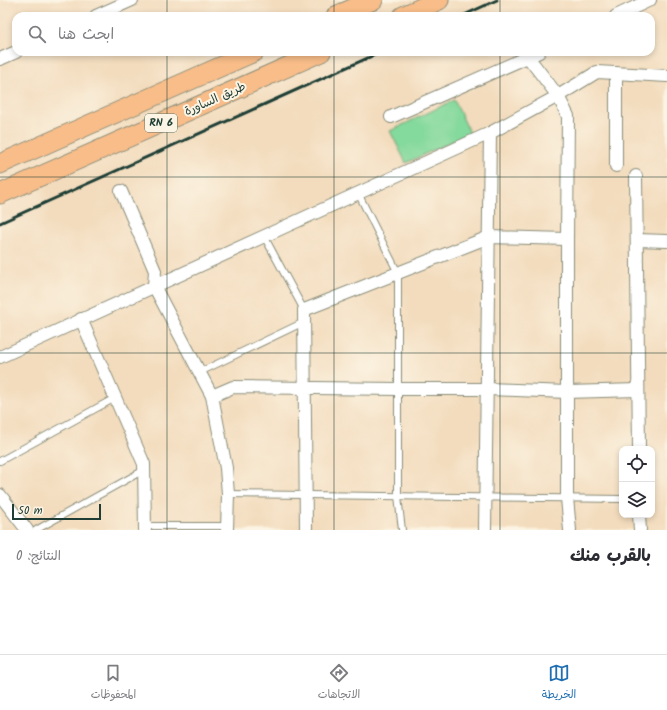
<!DOCTYPE html>
<html lang="ar">
<meta charset="utf-8">
<style>
:root{--surface:#fff;--page:#f7f7f7;--text:#2b2b33;--muted:#7c7c81;--line:#e1e1e2;--accent:#1f6fb2}
body{margin:0;font-family:Kalam,"Playpen Sans Arabic",sans-serif;background:var(--page);color:var(--text);direction:rtl}
.controls{position:absolute;right:12px;bottom:12px;display:grid;overflow:hidden;border-radius:8px;box-shadow:0 2px 6px #0003}
.controls button{width:36px;height:36px;display:grid;place-items:center;padding:0;border:0;border-bottom:1px solid var(--line);background:var(--surface);color:var(--text);font:20px sans-serif}
.scale{position:absolute;left:12px;bottom:10px;width:89px;box-sizing:border-box;padding-left:4px;border:2px solid #1f3d34;border-top:0;font-size:11px;line-height:14px;white-space:nowrap;color:#1f3d34;-webkit-text-stroke:3px #fcf5e5;paint-order:stroke}
.list{margin:0;padding:0;list-style:none}
h2{display:flex;justify-content:space-between;align-items:center;height:52px;margin:0;padding:0 16px;font-size:17px}
h2 small{font-size:13px;font-weight:400;color:var(--muted)}
.icon{flex:none;width:22px;height:22px;fill:none;stroke:currentColor;stroke-width:2;stroke-linecap:round;stroke-linejoin:round}
.map{position:relative;flex:none;width:667px;height:530px;overflow:hidden;direction:ltr}
.search{position:absolute;background:var(--surface);box-shadow:0 2px 6px #0003;left:12px;right:12px;top:12px;height:44px;display:flex;align-items:center;gap:10px;box-sizing:border-box;padding:0 14px;border-radius:12px;color:var(--muted);font-size:15px}
.sheet{height:124px;background:var(--surface)}
nav{display:flex;justify-content:space-around;align-items:center;box-sizing:border-box;height:56px;border-top:1px solid var(--line);background:var(--surface);font-size:11px;color:var(--muted)}
nav a{display:grid;justify-items:center;gap:2px}
nav .on{color:var(--accent)}
.map>svg:first-child{display:block}
</style>
<div class="map">
<svg width="667" height="530" viewBox="0 0 667 530">
<rect width="100%" height="100%" fill="#fcf5e5"/>
<filter id="ink" filterUnits="userSpaceOnUse"><feTurbulence type="fractalNoise" baseFrequency=".025" numOctaves="2"/><feDisplacementMap in="SourceGraphic" scale="8" xChannelSelector="R" yChannelSelector="G"/><feConvolveMatrix kernelMatrix="1 2 1 2 8 2 1 2 1" color-interpolation-filters="sRGB"/></filter>
<filter id="wash" filterUnits="userSpaceOnUse"><feTurbulence type="fractalNoise" baseFrequency=".012" numOctaves="4" result="noise"/><feDisplacementMap in="SourceGraphic" scale="16" xChannelSelector="R" yChannelSelector="G"/><feGaussianBlur stdDeviation="0.9" result="paint"/><feColorMatrix in="noise" values="0 0 0 0 0 0 0 0 0 0 0 0 0 0 0 0 0 1.4 0 .05"/><feComposite in="paint" operator="in"/></filter>
<g filter="url(#wash)">
<rect width="100%" height="100%" fill="#f3dcbd"/>
<polygon fill="#84d99c" stroke="#528b68" points="454,100 470,133 406,163 390,131"/>
</g>
<g filter="url(#ink)">
<g fill="none" stroke-linecap="round" stroke-linejoin="round">
<g stroke="#898c78" stroke-width="8">
<g id="service">
<polyline points="358,193 398,273 398,496 402,530"/>
<polyline points="264,236 304,310"/>
<polyline points="200,372 304,322"/>
<polyline points="0,461 115,398"/>
<polyline points="228,494 622,499"/>
<polyline points="145,526 227,526"/>
<polyline points="36,530 144,470"/>
</g>
</g>
<g stroke="#898c78" stroke-width="14">
<g id="minor">
<polyline points="96,16 132,0"/>
<polyline points="616,16 650,0"/>
<polyline points="528,57 558,96 568,116 567,239 567,498 570,530"/>
<polyline points="0,59 16,52"/>
<polyline points="616,73 616,166"/>
<polyline points="391,117 539,52"/>
<polyline points="636,176 639,449"/>
<polyline points="121,191 155,271 154,286 212,396 226,468 228,494 227,530"/>
<polyline points="637,240 667,241"/>
<polyline points="81,319 144,464 145,530"/>
<polyline points="0,357 490,133 558,96 597,72 667,76"/>
<polyline points="212,396 233,387 398,389 487,389 567,392 638,390"/>
<polyline points="0,495 27,530"/>
<polyline points="639,515 640,530"/>
<polyline points="306,530 304,310 489,237 567,239"/>
<polyline points="485,530 490,133"/>
</g>
</g>
<g stroke="#898c78" stroke-width="21">
<g id="primary">
<polyline points="336,16 373,0"/>
<polyline points="403,16 439,0"/>
<polyline points="0,164 254,52"/>
<polyline points="0,194 321,52"/>
</g>
</g>
<use href="#service" stroke="#fff" stroke-width="6"/>
<use href="#minor" stroke="#fff" stroke-width="12"/>
<use href="#primary" stroke="#f8bd89" stroke-width="19"/>
<g stroke="#1f3d34" stroke-width="3">
<polyline points="462,16 497,0"/>
<polyline points="0,223 381,52"/>
</g>
</g>
</g>
<path fill="none" stroke="#1f3d34" stroke-width="1" stroke-opacity="0.55" d="M 167,0 L 167,16M 334,0 L 334,16M 500,0 L 500,16M 167,52 L 167,530M 334,52 L 334,530M 500,52 L 500,530M 0,177 L 667,177M 0,353 L 667,353"/>
<g text-anchor="middle" dominant-baseline="central" stroke-width="4" stroke-linejoin="round" paint-order="stroke">
<rect fill="#fcf5e5" stroke="#617469" stroke-width="1" x="145" y="114" width="32" height="18" rx="3"/>
<g font-size="11" font-weight="bold" fill="#1f3d34">
<text x="161" y="123">RN 6</text>
</g>
<g font-size="12" fill="#1f3d34" stroke="#fcf5e5">
<text transform="translate(215 99) rotate(-24)">طريق الساورة</text>
</g>
</g>
</svg>
<div class="controls">
<button><svg class="icon" aria-label="locate" viewBox="0 0 24 24"><circle cx="12" cy="12" r="6"/><path d="M12 2v4M12 18v4M2 12h4M18 12h4"/></svg></button>
<button><svg class="icon" aria-label="layers" viewBox="0 0 24 24"><path d="M12 4l9 5-9 5-9-5zM3 14l9 5 9-5"/></svg></button>
</div>
<div class="scale">50 m</div>
<div class="search"><svg class="icon" aria-label="search" viewBox="0 0 24 24"><circle cx="10" cy="10" r="6"/><path d="M15 15l6 6"/></svg>ابحث هنا</div>
</div>
<section class="sheet">
<h2>بالقرب منك<small>النتائج: 0</small></h2>
<ul class="list">
</ul>
</section>
<nav>
<a class="on"><svg class="icon" aria-label="map" viewBox="0 0 24 24"><path d="M3 6l6-2 6 2 6-2v14l-6 2-6-2-6 2zM9 4v14M15 6v14"/></svg>الخريطة</a>
<a><svg class="icon" aria-label="directions" viewBox="0 0 24 24"><path d="M12 3l9 9-9 9-9-9zM9 14v-3h6M13 9l2 2-2 2"/></svg>الاتجاهات</a>
<a><svg class="icon" aria-label="saved" viewBox="0 0 24 24"><path d="M7 4h10v16l-5-4-5 4z"/></svg>المحفوظات</a>
</nav>
